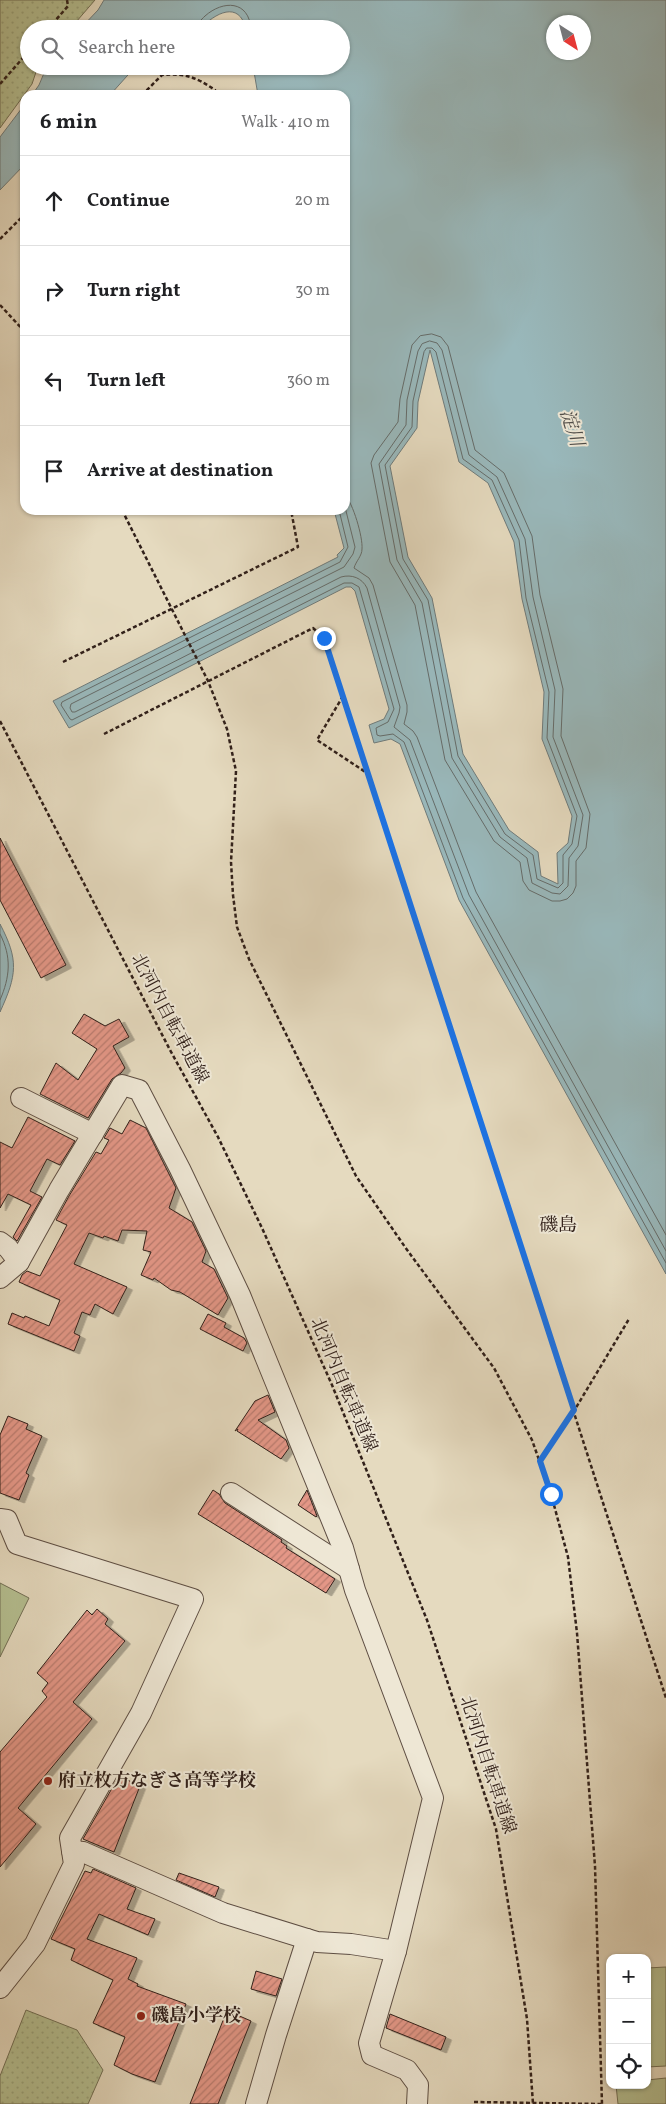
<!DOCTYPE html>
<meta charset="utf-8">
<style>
:root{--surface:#fff;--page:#f2f2f2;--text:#202124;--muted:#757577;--line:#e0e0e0}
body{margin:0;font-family:Vollkorn,"Noto Serif JP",serif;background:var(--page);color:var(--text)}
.controls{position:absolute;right:15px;bottom:15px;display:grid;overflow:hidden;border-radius:10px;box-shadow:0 1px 4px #0004}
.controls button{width:45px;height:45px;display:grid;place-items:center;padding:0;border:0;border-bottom:1px solid var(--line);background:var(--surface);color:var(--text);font:25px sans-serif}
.compass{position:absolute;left:546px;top:15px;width:45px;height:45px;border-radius:50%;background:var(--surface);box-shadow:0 1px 4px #0004;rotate:144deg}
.stop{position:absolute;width:15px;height:15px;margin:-11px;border:4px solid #1a73e8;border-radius:50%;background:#fff}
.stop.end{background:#1a73e8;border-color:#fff;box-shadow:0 1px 5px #0008}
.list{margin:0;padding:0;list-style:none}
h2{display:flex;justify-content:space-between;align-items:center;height:65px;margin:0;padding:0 20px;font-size:21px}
h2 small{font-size:16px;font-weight:400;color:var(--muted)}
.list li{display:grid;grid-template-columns:32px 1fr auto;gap:15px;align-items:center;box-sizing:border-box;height:90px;padding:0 20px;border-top:1px solid var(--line)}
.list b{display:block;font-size:19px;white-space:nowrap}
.list em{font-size:16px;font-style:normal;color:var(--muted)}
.icon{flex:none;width:28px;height:28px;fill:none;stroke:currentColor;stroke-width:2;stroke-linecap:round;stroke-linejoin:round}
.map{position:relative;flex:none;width:666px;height:2104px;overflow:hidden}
.search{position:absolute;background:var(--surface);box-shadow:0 1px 4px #0004;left:20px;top:20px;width:330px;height:55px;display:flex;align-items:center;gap:12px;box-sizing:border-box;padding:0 18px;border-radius:28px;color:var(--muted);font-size:19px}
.panel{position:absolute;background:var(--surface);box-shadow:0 1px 4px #0004;left:20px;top:90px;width:330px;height:425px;border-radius:15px}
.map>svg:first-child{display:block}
</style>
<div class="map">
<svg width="666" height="2104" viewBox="0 0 666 2104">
<defs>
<pattern id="park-dots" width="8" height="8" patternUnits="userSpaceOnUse" patternTransform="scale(1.25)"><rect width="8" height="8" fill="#b5bf91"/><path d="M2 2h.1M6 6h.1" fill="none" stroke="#9ca47c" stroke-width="1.8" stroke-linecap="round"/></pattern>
<pattern id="building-hatch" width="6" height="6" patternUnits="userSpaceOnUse" patternTransform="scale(1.25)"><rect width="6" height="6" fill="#e49787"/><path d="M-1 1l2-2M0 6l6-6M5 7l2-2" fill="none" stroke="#b97b6e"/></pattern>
<filter id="shadow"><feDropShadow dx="5.5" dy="3" stdDeviation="0" flood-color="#0004"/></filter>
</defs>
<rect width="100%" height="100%" fill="#e5dabf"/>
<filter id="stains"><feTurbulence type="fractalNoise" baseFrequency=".004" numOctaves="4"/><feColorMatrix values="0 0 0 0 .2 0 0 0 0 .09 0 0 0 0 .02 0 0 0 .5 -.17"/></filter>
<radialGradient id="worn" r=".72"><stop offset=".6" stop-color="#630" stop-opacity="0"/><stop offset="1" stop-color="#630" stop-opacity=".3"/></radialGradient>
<g fill="url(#park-dots)" stroke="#737056">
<polygon points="0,0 95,0 70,29 29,29 29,66 38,66 32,84 0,128"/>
<polygon points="26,2010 77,2030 103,2070 88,2104 0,2104 0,2076"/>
</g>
<g fill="#b5bf91" stroke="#737056">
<polygon points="0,1583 29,1598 0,1657"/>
<polygon points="666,1967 666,2066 647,2067 647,1968"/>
<polygon points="666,2078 666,2104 618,2104 616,2085 647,2085 647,2080"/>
</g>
<g fill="#99b8bb" stroke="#6f7b7b" fill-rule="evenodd">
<path d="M 104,0 L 666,0 L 666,1274 L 459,900 L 400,744 L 391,739 L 374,743 L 369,725 L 384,719 L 389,709 L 355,591 L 351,587 L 346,587 L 69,728 L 53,701 L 338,557 L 337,555 L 344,548 L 334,510 L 345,510 L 345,95 L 258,95 L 253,66 L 341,66 L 341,29 L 246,29 C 239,0 215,13 200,29 L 80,29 L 98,10 ZM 584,22 L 584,52 L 554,52 L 554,22 ZM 430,350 L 459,462 L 488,483 L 514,542 L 522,599 L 544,692 L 542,739 L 572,816 L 568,843 L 557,853 L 558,884 L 541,876 L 538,852 L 509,830 L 463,754 L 432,598 L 408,557 L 390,466 L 417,428 L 418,402 Z"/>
<polygon points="47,66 136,66 110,95 32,95 39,85"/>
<polygon points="25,104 25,164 0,190 0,137"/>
<path d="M 0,924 C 19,960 17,975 0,1012 Z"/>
</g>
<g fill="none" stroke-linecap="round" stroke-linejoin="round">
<g stroke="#656c6a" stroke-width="1">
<path d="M 197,29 C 197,23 201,20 205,16 C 223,0 249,0 251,29"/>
<polygon points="432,334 441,337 448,346 475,450 504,473 532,536 540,595 563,689 561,736 590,814 586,848 576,861 576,886 573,893 567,899 560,901 552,901 529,890 523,881 520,862 494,841 445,760 415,605 390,562 371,463 374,455 398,422 400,399 412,345 420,336"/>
<polygon points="430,341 437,343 442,350 469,455 497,477 525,539 533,597 555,690 553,737 583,815 578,846 569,858 568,886 560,894 552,893 532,883 527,858 500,837 452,758 422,603 397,560 379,464 406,425 407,400 418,351 422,344"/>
<polygon points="427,348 432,348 436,352 463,459 492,480 519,540 526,598 549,692 547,738 577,816 572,844 563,855 563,883 558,888 537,879 533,855 505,834 458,756 428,600 403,559 385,465 412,427 413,401 424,352"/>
<path d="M 345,495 C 353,503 363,537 362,549 C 362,556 356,561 354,568 L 369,578 L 373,585 L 407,705 L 407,712 L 404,724 L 413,731 L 417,737 L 476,892 L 666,1235"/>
<path d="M 345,507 L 355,547 L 353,554 L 344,567 L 71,704 L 70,708 L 72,712 L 75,712 L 341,577 C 352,574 362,578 367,588 L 400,707 L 399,713 L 394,727 L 410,740 L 469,895 L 666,1251"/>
<polyline points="339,510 348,547 340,562 62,702 61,705 70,719 72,720 344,583 352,583 359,587 394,709 388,722 376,728 377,735 380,736 393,734 404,742 463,898 666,1263"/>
<path d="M 0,934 C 12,957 10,977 0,1000"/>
</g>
</g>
<g fill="url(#building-hatch)" stroke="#31201a" filter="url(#shadow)">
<polygon points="0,838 66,965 41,978 0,900"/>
<polygon points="84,1014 105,1026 119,1019 129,1037 113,1046 125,1068 121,1073 112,1079 88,1118 40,1094 56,1063 78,1080 97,1049 72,1033"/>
<polygon points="28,1117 75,1141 60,1165 47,1159 30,1191 42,1197 17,1241 13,1237 31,1205 8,1194 0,1208 0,1142 12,1148"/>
<polygon points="130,1120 146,1128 176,1188 169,1208 192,1222 206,1251 202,1262 214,1269 228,1298 218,1315 180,1292 171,1290 154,1278 153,1280 141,1275 151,1252 143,1250 147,1231 122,1230 118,1241 104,1236 103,1238 89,1233 74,1264 127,1287 113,1314 95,1304 90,1315 82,1312 74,1333 80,1336 74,1351 8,1324 12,1313 24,1318 25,1316 49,1326 60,1300 19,1282 22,1275 27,1271 40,1276 67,1225 56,1220 69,1196 96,1152 101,1154 109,1140 104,1138 110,1128 122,1134"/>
<polygon points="208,1314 226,1323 224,1327 244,1338 247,1343 243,1351 200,1329"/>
<polygon points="268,1395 275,1412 258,1420 286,1440 289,1448 281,1459 237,1431 238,1429 235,1431 255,1401"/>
<polygon points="8,1416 28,1424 26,1429 42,1436 26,1473 29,1475 19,1500 0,1493 0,1435"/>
<polygon points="213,1490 219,1494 225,1503 282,1540 281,1542 287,1546 286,1548 335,1579 326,1593 198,1514"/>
<polygon points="307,1490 317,1516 316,1517 298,1505"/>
<polygon points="97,1609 108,1619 105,1624 125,1641 73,1702 92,1719 18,1808 36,1824 0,1867 0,1752 47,1697 42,1691 48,1683 37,1673 87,1610 92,1615"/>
<polygon points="119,1776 140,1786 114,1852 83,1839"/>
<polygon points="93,1869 136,1888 127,1909 155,1919 148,1935 99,1914 87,1939 137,1958 128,1979 138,1984 137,1986 186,2004 155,2082 132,2074 114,2065 125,2037 93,2023 113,1980 71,1960 75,1949 51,1939 85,1871 91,1873"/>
<polygon points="179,1873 219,1887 215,1897 176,1880"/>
<polygon points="256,1971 282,1979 276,1996 251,1989"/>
<polygon points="235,2014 251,2021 218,2104 190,2104 224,2018 232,2021"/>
<polygon points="390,2014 446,2037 441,2050 386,2028"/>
</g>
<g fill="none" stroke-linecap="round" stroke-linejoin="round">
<g stroke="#5e4e43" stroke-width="22">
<g id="minor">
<polyline points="21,1098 93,1134"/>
<polyline points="0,1242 8,1248 19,1262"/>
<polyline points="0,1278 19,1262 59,1190 122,1085 139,1090 180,1169 240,1295 343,1548 355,1590 433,1798 396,1951 369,2043 372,2055 407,2070 418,2085 417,2104"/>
<polyline points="231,1493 349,1569"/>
<polyline points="0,1519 7,1520 17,1544 193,1599 141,1713 70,1838 74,1864 35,1944 0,1988"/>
<polyline points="72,1851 83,1852 223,1913 307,1939 317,1942 351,1944 396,1951"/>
<polyline points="256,2104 276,2035 307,1939"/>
</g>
</g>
<g stroke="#31201a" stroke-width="2.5" stroke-dasharray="4 2.5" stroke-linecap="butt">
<polyline points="48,29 68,6 67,0"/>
<polyline points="0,84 29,51"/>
<path d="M 142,95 L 162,75 C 185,73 196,77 215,90 L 216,95"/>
<polyline points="0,239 25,214"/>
<polyline points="0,305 25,332"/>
<polyline points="122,510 208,681 227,729 236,771 231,862 233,895 237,927 249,959 356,1176 405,1247 494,1368 532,1440 551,1494 568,1557 577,1633 595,1866 602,2104"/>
<polyline points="63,662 298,547 291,510"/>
<polyline points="343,696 317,740 367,773"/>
<polyline points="0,721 170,1050 218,1137 262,1228 332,1385 427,1620 496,1829 527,2019 533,2104"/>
<polyline points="104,734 313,628 324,638 666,1698"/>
<polyline points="540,1461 574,1411 629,1319"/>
<polyline points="474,2102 602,2104"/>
</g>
<use href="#minor" stroke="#eee7d5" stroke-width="20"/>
</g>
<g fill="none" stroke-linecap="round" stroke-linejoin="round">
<polyline stroke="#1a73e8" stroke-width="6" points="324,638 574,1410 540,1461 551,1494"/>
</g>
<g fill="#8f2418" stroke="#eee7d5" stroke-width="2">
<circle cx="48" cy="1781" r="5"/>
<circle cx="141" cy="2016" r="5"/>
</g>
<g text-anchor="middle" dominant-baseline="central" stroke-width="4" stroke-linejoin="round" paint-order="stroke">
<g font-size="18" fill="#31201a" stroke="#eee7d5">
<text transform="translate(169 1019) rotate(62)">北河内自転車道線</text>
<text transform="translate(343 1385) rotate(67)">北河内自転車道線</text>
<text transform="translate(487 1765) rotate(72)">北河内自転車道線</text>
</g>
<g font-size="18" font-weight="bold" fill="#31201a" stroke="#eee7d5" text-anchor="start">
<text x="58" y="1781">府立枚方なぎさ高等学校</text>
<text x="151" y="2016">磯島小学校</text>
</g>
<g font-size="19" font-style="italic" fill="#504e4a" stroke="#eee7d5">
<text transform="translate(571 428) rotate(72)">淀川</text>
</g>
<g font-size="19" fill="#31201a" stroke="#eee7d5">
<text x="558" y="1226">磯島</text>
</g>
</g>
<rect width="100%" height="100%" filter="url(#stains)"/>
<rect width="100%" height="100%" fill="url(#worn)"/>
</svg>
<div class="controls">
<button>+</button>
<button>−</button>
<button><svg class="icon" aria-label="locate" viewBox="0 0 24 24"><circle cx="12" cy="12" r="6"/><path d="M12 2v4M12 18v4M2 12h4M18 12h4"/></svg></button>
</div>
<svg class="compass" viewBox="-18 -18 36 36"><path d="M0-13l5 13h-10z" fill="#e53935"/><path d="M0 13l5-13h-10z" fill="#757577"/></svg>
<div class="stop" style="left:551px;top:1494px"></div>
<div class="stop end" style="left:324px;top:638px"></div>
<div class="search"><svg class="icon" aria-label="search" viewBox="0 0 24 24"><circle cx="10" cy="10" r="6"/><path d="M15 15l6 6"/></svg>Search here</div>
<section class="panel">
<h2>6 min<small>Walk · 410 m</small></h2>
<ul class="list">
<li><svg class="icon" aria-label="ahead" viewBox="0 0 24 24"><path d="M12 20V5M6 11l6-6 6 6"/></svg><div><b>Continue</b></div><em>20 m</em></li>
<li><svg class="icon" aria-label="right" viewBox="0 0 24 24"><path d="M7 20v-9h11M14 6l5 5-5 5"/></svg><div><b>Turn right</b></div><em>30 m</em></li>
<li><svg class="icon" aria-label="left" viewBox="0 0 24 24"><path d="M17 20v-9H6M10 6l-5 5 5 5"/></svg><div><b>Turn left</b></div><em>360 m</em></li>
<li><svg class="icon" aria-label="arrive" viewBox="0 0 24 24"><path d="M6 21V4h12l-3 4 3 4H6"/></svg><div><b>Arrive at destination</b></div></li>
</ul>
</section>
</div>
